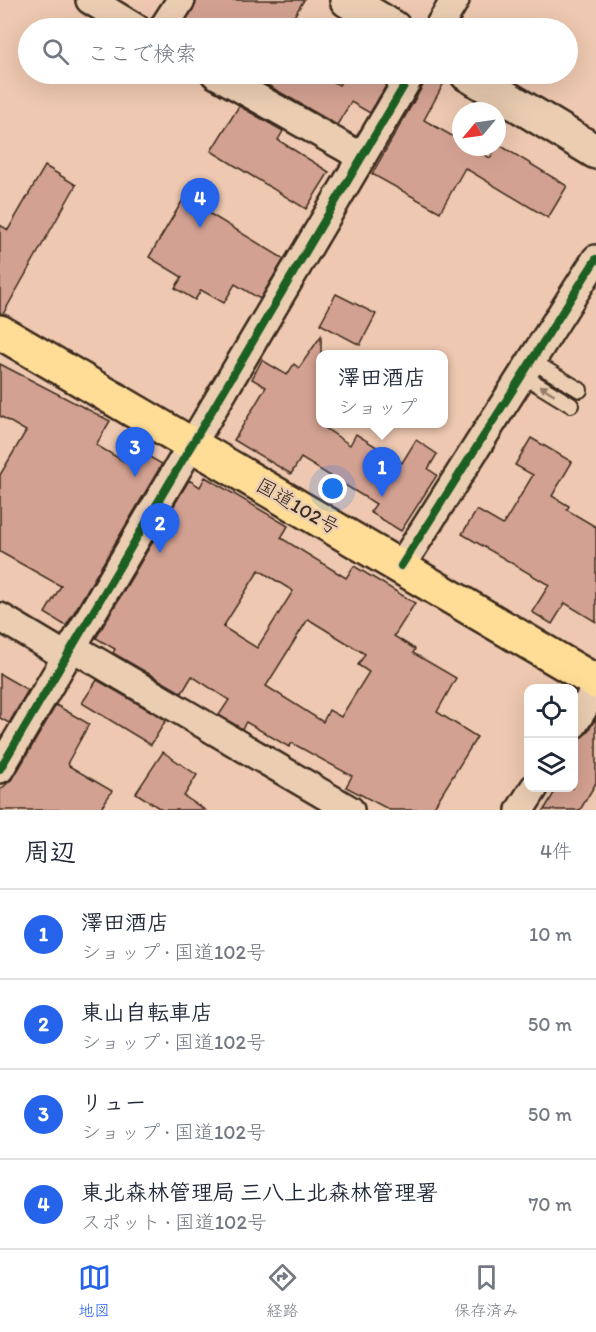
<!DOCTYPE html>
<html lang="ja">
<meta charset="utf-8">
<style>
:root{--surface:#fff;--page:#f6f6f7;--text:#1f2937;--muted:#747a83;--line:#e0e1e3;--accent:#2563eb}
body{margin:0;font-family:Itim,"Klee One",sans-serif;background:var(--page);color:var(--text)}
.controls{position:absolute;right:18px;bottom:18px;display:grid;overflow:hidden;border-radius:12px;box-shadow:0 6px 24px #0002}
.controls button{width:54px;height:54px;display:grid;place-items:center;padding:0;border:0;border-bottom:2px solid var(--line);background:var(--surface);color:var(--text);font:30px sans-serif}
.compass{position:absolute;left:452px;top:102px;width:54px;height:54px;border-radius:50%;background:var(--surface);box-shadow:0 6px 24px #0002;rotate:241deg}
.you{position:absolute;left:333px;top:489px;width:21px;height:21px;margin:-15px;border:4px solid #fff;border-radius:50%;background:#1a73e8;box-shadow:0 0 0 9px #1a73e833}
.badge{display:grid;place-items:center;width:39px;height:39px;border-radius:50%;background:var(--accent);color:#fff;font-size:20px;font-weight:700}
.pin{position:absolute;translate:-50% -50px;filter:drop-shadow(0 2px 3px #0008)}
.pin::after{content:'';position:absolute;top:32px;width:21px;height:18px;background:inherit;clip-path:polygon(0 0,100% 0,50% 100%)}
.popup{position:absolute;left:316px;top:350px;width:132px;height:78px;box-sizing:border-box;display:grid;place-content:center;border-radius:12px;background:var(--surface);filter:drop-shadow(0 2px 4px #0005);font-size:20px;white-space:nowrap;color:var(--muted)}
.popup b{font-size:22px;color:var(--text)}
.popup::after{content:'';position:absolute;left:50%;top:100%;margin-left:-12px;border:12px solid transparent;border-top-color:var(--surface)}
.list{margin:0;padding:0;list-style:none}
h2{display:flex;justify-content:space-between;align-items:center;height:78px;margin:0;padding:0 24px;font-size:26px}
h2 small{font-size:20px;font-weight:400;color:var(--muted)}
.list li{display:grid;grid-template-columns:39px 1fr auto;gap:18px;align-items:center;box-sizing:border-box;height:90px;padding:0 24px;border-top:2px solid var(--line)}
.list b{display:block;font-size:22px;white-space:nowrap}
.list p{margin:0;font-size:20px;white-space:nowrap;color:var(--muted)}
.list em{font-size:20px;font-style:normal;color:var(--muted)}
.icon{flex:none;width:33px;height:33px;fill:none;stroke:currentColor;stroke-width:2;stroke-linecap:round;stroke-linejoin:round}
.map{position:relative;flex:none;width:596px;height:810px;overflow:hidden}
.search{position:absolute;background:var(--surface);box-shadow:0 6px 24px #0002;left:18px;right:18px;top:18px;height:66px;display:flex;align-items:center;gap:15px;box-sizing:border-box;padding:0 21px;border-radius:33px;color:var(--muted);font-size:22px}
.sheet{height:438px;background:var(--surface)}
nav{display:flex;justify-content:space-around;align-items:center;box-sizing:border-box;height:84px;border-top:2px solid var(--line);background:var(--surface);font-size:16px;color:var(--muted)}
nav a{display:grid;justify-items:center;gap:3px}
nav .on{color:var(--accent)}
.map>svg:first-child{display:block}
</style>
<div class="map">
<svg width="596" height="810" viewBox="0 0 596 810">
<rect width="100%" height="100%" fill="#eec8b0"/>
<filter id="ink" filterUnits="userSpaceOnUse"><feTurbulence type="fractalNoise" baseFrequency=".0167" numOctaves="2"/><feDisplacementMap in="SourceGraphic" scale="12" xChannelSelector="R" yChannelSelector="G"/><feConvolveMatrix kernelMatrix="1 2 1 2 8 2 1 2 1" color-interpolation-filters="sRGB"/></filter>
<g filter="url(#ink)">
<g fill="#d3a191" stroke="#3b2a1e" stroke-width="1.5" fill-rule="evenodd">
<polygon points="197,0 304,0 287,28 181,28"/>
<polygon points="260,74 319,74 339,85 346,74 393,74 370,113 351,102 337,125 257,79"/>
<polygon points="427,74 445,81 424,120 461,141 461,147 471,147 490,158 498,144 567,186 548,218 465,168 440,212 372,174 425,82"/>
<polygon points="239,106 283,131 278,140 329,172 306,209 211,151"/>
<polygon points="45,166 76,185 3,314 0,313 0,225 8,230"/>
<polygon points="184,198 284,259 260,299 235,284 224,303 201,290 195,300 175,288 182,277 149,257"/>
<polygon points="336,294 376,314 360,345 320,324"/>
<polygon points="321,336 321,425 350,445 356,434 402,463 416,440 437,454 428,469 437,475 401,531 370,512 376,504 301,458 291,474 234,440 266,387 252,379 262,360 287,375 294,364 299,368"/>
<polygon points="0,364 110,421 96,445 132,466 141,452 162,464 66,626 45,613 61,586 0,552 0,475 26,431 0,416"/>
<polygon points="531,438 572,462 552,496 569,506 567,510 596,527 596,622 565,603 552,624 532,612 549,585 462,534 477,510 503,525 533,475 515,465"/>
<path d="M 205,477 L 288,526 L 281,538 L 346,578 L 354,566 L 415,603 L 394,636 L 415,649 L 413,653 L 456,678 L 437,712 L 477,737 L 432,810 L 390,810 L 346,787 L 352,776 L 292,743 L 289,747 L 246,722 L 242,729 L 219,715 L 229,700 L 192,676 L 182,693 L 113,653 L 115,649 L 96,638 L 189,480 L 200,487 ZM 259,570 L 293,591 L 257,648 L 223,627 ZM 308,619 L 365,654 L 358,665 L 369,672 L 341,717 L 329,710 L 323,722 L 266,686 Z"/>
<polygon points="0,674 28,690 9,723 0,718"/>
<polygon points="97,680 166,720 151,745 82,703"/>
<polygon points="56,705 89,724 68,762 69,766 112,791 100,810 0,810 0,790 14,777"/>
<polygon points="596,718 596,783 580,810 544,810 557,788 573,788 573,740 587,733"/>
<polygon points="163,752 197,775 184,796 205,810 162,810 136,793"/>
</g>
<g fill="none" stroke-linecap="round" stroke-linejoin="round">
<g stroke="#3b2a1e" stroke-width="18">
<g id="lane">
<polyline points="532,361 580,390"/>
<polyline points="522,375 571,405"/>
</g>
</g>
<g stroke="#3b2a1e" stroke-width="32">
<g id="street">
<polyline points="90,0 136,28"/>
<polyline points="163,28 181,0"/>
<polyline points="438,28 455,0"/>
<polyline points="215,74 362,157"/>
<polyline points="401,566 596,259"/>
<polyline points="0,617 67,657"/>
<polyline points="72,647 350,810"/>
<polyline points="574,724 596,688"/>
<polyline points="0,769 411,74"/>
<polyline points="520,810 534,788"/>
</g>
</g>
<g stroke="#3b2a1e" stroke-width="38">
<g id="secondary">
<polyline points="347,0 394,28"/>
<polyline points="467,74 596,152"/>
</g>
</g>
<g stroke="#3b2a1e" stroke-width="38">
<polyline id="highway" points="0,332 596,682"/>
</g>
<use href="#lane" stroke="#ebceb2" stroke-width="14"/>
<use href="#street" stroke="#ebceb2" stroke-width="27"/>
<use href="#secondary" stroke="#ebceb2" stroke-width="33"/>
<use href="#highway" stroke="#ffdd96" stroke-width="33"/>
<g stroke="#ebceb2" stroke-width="11">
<g id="cycleway">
<polyline points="401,566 596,259"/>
<polyline points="0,769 411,74"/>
</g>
</g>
<use href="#cycleway" stroke="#1b5e20" stroke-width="8"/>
</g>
<defs><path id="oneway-solid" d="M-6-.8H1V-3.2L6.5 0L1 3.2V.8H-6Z" transform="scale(1.5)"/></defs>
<use fill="#937c68" href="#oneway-solid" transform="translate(547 390) rotate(-148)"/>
</g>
<g text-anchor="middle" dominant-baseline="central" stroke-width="5" stroke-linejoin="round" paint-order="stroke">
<g font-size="20" fill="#3b2a1e" stroke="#ebceb2">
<text transform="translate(298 506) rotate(30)">国道102号</text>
</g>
</g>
</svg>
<div class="controls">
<button><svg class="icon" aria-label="locate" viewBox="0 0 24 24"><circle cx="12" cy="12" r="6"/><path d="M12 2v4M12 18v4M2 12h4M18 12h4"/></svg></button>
<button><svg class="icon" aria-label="layers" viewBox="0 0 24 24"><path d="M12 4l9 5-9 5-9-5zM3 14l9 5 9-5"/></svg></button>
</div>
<svg class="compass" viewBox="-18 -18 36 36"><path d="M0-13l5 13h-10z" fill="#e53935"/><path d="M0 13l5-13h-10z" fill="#747a83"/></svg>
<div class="you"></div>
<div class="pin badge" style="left:382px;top:497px">1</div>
<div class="popup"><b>澤田酒店</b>ショップ</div>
<div class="pin badge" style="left:160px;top:553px">2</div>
<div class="pin badge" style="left:135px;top:477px">3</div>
<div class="pin badge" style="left:200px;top:228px">4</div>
<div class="search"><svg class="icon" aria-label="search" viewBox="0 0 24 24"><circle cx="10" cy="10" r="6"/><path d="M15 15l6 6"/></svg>ここで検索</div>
</div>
<section class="sheet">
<h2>周辺<small>4件</small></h2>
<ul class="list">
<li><span class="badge">1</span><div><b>澤田酒店</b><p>ショップ · 国道102号</p></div><em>10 m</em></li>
<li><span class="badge">2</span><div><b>東山自転車店</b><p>ショップ · 国道102号</p></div><em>50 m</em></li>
<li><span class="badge">3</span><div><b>リュー</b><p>ショップ · 国道102号</p></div><em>50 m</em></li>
<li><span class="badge">4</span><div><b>東北森林管理局 三八上北森林管理署</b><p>スポット · 国道102号</p></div><em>70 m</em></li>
</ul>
</section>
<nav>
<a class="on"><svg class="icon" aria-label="map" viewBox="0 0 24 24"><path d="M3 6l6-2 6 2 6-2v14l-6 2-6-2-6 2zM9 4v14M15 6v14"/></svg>地図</a>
<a><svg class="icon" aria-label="directions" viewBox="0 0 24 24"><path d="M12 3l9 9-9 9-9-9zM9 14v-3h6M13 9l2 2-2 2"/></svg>経路</a>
<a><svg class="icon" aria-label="saved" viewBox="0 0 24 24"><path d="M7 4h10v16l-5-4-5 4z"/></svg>保存済み</a>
</nav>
